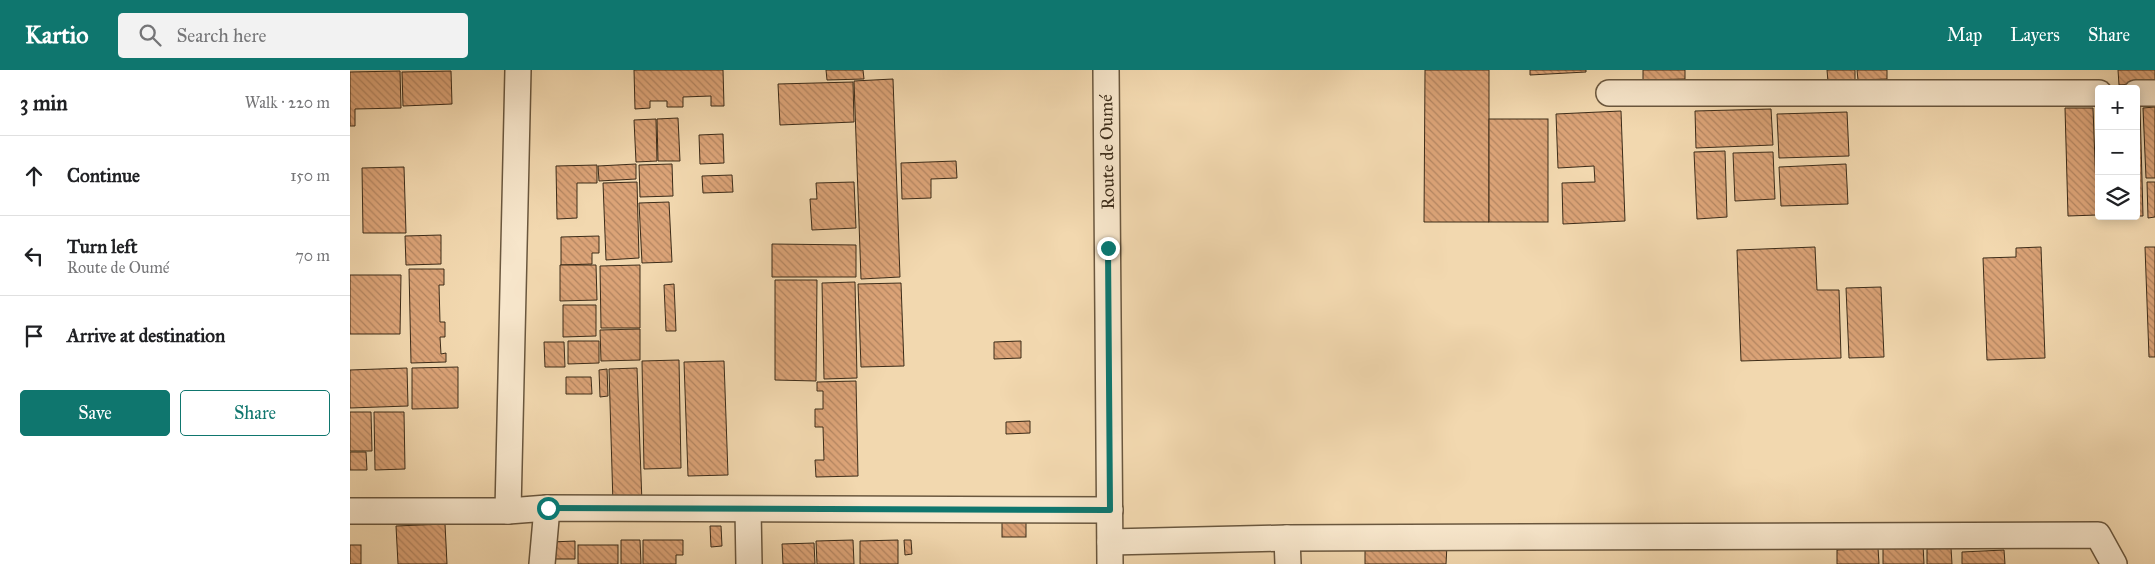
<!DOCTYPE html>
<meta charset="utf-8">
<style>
:root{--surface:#fff;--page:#f2f2f2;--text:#202124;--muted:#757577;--line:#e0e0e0;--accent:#0f766e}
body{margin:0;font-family:"IM FELL Great Primer",serif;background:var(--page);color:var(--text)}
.controls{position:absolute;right:15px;top:15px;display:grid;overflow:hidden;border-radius:5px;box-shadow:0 2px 12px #0003}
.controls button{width:45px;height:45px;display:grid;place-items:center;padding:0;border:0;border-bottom:1px solid var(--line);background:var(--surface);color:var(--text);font:25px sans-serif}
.stop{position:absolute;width:15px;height:15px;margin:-11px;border:4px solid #0f766e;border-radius:50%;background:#fff}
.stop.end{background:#0f766e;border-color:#fff;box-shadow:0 1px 5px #0008}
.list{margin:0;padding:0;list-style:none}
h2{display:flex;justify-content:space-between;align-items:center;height:65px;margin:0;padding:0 20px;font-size:21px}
h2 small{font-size:16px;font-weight:400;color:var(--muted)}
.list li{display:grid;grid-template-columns:32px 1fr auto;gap:15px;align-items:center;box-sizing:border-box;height:80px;padding:0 20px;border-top:1px solid var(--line)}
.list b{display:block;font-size:19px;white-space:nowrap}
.list p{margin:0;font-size:16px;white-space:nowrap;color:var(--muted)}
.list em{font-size:16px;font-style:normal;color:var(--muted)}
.actions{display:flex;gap:10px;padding:15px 20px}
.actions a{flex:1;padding:11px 0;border:1px solid var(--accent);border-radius:5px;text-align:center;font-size:18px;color:var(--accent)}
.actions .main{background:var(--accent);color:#fff}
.icon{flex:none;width:28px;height:28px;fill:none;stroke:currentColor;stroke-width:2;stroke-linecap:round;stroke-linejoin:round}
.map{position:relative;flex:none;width:1805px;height:494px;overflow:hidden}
header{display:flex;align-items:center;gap:30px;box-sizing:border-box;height:70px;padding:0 25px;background:var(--accent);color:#fff}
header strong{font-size:24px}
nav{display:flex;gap:28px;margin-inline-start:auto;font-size:18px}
.search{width:350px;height:45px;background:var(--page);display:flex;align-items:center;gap:12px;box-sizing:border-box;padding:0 18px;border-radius:5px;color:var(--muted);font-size:19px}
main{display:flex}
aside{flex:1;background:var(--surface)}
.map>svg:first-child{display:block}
</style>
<header>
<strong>Kartio</strong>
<div class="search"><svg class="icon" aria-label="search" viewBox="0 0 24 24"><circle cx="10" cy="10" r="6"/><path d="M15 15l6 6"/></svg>Search here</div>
<nav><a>Map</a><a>Layers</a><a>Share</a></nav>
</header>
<main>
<aside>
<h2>3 min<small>Walk · 220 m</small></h2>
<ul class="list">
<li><svg class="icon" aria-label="ahead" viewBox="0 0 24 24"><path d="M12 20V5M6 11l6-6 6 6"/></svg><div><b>Continue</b></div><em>150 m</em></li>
<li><svg class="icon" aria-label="left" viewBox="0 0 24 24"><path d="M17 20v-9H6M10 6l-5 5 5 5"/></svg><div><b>Turn left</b><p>Route de Oumé</p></div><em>70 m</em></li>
<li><svg class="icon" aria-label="arrive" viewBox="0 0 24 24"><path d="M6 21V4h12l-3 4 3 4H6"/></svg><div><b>Arrive at destination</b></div></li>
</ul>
<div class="actions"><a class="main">Save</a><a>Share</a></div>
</aside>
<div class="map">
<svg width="1805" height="494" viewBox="0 0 1805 494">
<defs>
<pattern id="building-back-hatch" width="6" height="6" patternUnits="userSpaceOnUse" patternTransform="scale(1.25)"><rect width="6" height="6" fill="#dba377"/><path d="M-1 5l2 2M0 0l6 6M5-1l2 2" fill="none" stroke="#b38561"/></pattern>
</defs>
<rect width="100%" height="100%" fill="#f2d8af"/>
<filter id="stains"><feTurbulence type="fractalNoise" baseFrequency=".004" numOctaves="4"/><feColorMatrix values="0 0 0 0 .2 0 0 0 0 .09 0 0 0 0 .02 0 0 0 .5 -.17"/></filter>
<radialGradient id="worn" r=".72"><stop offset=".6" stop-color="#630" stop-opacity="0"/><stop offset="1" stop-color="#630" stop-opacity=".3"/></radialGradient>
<g fill="url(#building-back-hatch)" stroke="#3c2c19">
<polygon points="284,0 373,0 374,36 361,36 361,26 333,27 333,37 317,37 317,31 300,31 300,38 285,39"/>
<polygon points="476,0 513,0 514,9 477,10"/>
<polygon points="1075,0 1139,0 1139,152 1074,152"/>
<polygon points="1180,0 1236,0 1236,2 1180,5"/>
<polygon points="1293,0 1335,0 1335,9 1293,10"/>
<polygon points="1477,0 1505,0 1505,11 1478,12"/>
<polygon points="1507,0 1537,0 1537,9 1508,10"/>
<polygon points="1768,0 1805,0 1805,13 1769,15"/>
<polygon points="50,1 51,38 5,39 5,56 0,56 0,2"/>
<polygon points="101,1 102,34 53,36 52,2"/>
<polygon points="543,9 550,207 511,209 504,11"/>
<polygon points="503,12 504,52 430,55 428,14"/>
<polygon points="1786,37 1790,37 1793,146 1786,146"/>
<polygon points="1805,37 1805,108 1796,108 1793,38"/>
<polygon points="1715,38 1743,38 1747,145 1718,146"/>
<polygon points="1747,38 1749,38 1749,79"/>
<polygon points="1421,39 1423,75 1346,78 1345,41"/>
<polygon points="1271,41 1275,151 1213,154 1212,113 1245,112 1244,96 1208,98 1206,44"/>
<polygon points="1497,42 1499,86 1429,88 1427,44"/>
<polygon points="328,48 330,91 308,91 307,49"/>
<polygon points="306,49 307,91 286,92 284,50"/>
<rect x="1139" y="49" width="59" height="103"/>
<polygon points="373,64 374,93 350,94 349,65"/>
<polygon points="1375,81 1377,147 1347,149 1344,82"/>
<polygon points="1423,82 1425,129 1385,131 1383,83"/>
<polygon points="606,91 607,108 581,109 581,128 552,129 551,93"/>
<polygon points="286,94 286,109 249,111 248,96"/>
<polygon points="322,94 323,126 290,127 289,95"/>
<polygon points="1496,94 1498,134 1431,136 1429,97"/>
<polygon points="247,95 247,113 227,113 227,148 207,149 206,96"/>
<polygon points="54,97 56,163 13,163 12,98"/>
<polygon points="382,105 383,122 353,123 352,106"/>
<polygon points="287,112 289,188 256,190 253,113"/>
<polygon points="504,112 506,158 462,160 460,129 467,129 466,113"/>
<polygon points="1797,112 1805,112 1805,147 1798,148"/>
<polygon points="319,132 322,192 292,193 289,133"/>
<polygon points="91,165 91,194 56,195 55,166"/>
<polygon points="249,166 249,183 242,183 242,194 211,195 211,167"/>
<polygon points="422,174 506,175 506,207 422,207"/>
<polygon points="1465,177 1467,220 1489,220 1491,288 1391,291 1387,180"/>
<polygon points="1691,177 1695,288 1637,290 1633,188 1666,187 1666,178"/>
<polygon points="1795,177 1805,177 1805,287 1799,287"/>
<polygon points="210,195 246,195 247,230 210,231"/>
<polygon points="290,195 290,258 251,258 250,196"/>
<polygon points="59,199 94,199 94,215 89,215 90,252 95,252 95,267 90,267 91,284 96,283 96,292 61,293"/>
<polygon points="0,205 51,205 50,264 0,264"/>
<polygon points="425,210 467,210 466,311 425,310"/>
<polygon points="505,212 507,308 474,309 472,213"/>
<polygon points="551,213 554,296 511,297 508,214"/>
<polygon points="324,214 326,261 316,261 314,215"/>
<polygon points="1531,217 1534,287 1499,288 1496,218"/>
<polygon points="213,235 246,235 246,266 213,267"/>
<polygon points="290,259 290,290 251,291 250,260"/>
<polygon points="218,271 249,271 249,293 218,294"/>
<polygon points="671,271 671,288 644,289 644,272"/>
<polygon points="194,272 214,272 215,297 195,297"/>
<polygon points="329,290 331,398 294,399 292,291"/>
<polygon points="374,291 378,405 338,406 334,292"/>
<polygon points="108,297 108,338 62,339 62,298"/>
<polygon points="57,298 58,336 0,338 0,300"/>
<polygon points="287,298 292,433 263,434 259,299"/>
<polygon points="257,299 258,326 250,327 249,300"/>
<polygon points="216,307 241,307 242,324 216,324"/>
<polygon points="506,311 508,406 466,407 465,390 474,390 473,357 465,357 465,339 473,339 473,321 467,321 467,312"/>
<polygon points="0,342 21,342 22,381 0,381"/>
<polygon points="24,342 54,342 55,399 25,400"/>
<polygon points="680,351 680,363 656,364 656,352"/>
<polygon points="0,382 16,382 17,400 0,400"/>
<rect x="652" y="448" width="24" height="19"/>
<polygon points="95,454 97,494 48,494 46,456"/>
<polygon points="360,456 371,456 372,476 361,477"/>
<polygon points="271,470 290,470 291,494 271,494"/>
<polygon points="293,470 333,470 333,485 326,485 326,494 293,494"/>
<polygon points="503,470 504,494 467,494 466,471"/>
<polygon points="548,470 548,494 510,494 510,471"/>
<polygon points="554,470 561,470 562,484 555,485"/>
<polygon points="225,471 225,489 201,489 201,472"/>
<polygon points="464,473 465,494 433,494 432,474"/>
<rect x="0" y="475" width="11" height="19"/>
<rect x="228" y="475" width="40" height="19"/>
<polygon points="1015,475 1097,475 1096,494 1015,494"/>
<polygon points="1573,475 1574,494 1533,494 1533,478"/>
<polygon points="1528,478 1529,494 1487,494 1487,480"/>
<polygon points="1601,478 1602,494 1577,494 1577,479"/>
<polygon points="1654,480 1655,494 1612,494 1612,482"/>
</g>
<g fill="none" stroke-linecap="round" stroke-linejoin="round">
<g stroke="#6a573e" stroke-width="28">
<g id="minor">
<polyline points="756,0 760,494"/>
<polyline points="1259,23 1749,23"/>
<polyline points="1786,23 1805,23"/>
<polyline points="398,440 399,494"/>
<polyline points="0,441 158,441 197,438 760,440"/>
<polyline points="158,441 168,0"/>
<polyline points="937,468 938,494"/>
<polyline points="760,472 937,468 1748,465 1764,494"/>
<polyline points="192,494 197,438"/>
</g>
</g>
<use href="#minor" stroke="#f7e6cb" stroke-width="25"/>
</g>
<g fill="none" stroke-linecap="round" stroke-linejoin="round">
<polyline stroke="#0f766e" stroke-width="6" points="198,438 760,440 758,178"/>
</g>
<g text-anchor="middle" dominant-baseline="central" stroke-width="4.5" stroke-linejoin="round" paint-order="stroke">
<g font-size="18" fill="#3c2c19" stroke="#f7e6cb">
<text transform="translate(757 82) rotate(-91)">Route de Oumé</text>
</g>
</g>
<rect width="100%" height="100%" filter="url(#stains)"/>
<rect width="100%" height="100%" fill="url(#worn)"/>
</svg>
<div class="controls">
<button>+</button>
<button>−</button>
<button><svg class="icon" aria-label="layers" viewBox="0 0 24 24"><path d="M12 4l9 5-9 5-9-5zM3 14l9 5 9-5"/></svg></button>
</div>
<div class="stop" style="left:198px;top:438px"></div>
<div class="stop end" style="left:758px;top:178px"></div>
</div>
</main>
